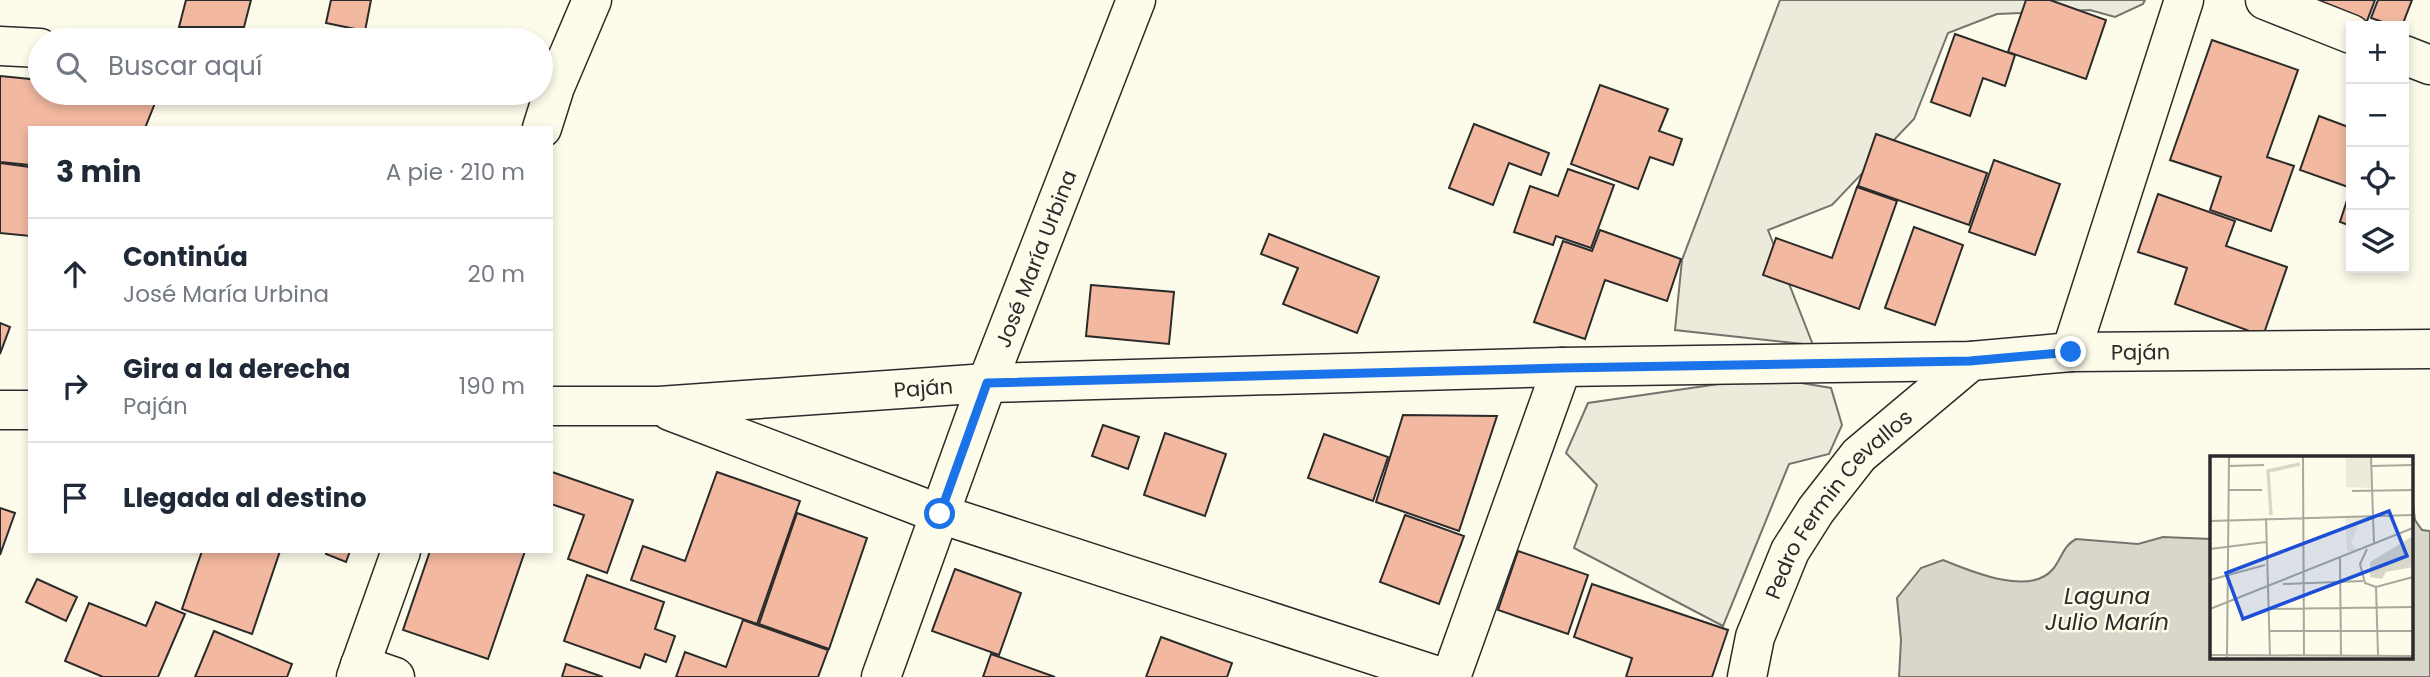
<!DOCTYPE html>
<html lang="es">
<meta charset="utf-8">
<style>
:root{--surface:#fff;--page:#f2f2f3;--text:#1f2937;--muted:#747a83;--line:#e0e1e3}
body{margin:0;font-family:Poppins,sans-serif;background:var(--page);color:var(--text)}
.controls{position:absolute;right:21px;top:21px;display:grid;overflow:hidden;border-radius:0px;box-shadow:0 4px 10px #0003}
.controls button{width:63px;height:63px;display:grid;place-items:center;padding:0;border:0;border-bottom:2px solid var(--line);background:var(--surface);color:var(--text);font:35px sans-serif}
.stop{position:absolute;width:21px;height:21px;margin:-16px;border:5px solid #1a73e8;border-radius:50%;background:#fff}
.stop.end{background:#1a73e8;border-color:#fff;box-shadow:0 2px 7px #0008}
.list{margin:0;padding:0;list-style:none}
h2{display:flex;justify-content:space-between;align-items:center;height:91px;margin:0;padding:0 28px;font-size:30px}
h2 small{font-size:23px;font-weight:400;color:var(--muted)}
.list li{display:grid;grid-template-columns:46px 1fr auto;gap:21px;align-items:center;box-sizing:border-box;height:112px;padding:0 28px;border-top:2px solid var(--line)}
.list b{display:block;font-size:26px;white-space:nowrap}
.list p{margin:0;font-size:23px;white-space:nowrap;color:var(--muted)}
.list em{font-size:23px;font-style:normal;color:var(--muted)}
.icon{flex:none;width:38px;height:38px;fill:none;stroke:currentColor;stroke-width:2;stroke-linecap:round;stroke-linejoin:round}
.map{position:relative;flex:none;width:2430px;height:677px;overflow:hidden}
.search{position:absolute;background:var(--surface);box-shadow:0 4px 10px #0003;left:28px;top:28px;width:525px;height:77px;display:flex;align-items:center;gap:18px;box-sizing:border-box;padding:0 24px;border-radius:38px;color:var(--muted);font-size:26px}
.panel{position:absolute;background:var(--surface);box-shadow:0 4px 10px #0003;left:28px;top:126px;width:525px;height:427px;border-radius:0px}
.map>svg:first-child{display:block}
</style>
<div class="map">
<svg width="2430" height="677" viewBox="0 0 2430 677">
<rect width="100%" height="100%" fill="#fdfbea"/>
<g fill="#ecebdb" stroke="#74746e" stroke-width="2">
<polygon points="1780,0 2145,0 2143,4 2115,17 2090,10 1997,14 1948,33 1914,119 1832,205 1768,230 1813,345 1675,330 1682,260"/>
<polygon points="1767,377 1831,388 1842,425 1829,454 1789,464 1723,626 1574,548 1597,485 1566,453 1588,403"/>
</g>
<path fill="#d8d7c9" stroke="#74746e" stroke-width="2" d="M 2411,504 L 2413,504 L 2415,520 L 2422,530 L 2430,531 L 2430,677 L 1899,677 L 1901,640 L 1897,598 L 1921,568 L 1943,560 C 1970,571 2030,597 2053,569 C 2062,558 2063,546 2076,539 L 2138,544 L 2163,537 L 2211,539 L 2211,658 L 2411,658 Z"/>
<g fill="#f2b8a0" stroke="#2b2b2b" stroke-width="2">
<polygon points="186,0 251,0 244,27 179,27"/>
<polygon points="331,0 371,0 365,31 326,23"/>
<polygon points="2026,0 2050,0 2106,20 2086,79 2008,52"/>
<polygon points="2318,0 2375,0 2365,26 2313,15"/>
<polygon points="2378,0 2412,0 2402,26 2394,26 2371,18"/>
<polygon points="1955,34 2015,55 2005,86 1983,78 1970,116 1931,102"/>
<polygon points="2212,40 2298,70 2267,157 2294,166 2271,231 2210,210 2221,177 2170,160"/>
<polygon points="0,76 40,80 40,93 159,93 145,128 30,128 30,165 0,162"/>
<polygon points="1600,85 1668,109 1659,131 1682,139 1673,165 1650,157 1638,189 1571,164"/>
<polygon points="2319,116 2351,128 2351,188 2300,170"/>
<polygon points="1474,124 1549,153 1541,175 1509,163 1493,205 1449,188"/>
<polygon points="1876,134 1987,173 1969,225 1858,186"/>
<polygon points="1994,160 2060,184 2035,255 1969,232"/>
<polygon points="0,163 30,167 30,236 0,233"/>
<polygon points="1568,169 1614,185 1591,248 1556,236 1553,245 1514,232 1530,186 1558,196"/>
<polygon points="1857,187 1897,201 1859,309 1763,275 1776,238 1832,258"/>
<polygon points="2350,191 2351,191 2351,226 2340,222"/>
<polygon points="2158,194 2235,221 2226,246 2287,267 2263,336 2175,304 2187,268 2138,252"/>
<polygon points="1914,227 1963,245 1935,325 1885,308"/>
<polygon points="1600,230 1681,259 1667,301 1605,280 1585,339 1534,322 1563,241 1592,251"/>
<polygon points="1269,234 1379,277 1357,333 1283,304 1298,268 1261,254"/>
<polygon points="1091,285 1174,292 1169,344 1086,336"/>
<polygon points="0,323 10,327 0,354"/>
<polygon points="1403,415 1497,416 1459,531 1376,502"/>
<polygon points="1103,425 1139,437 1128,469 1092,456"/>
<polygon points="1165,433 1226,454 1205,516 1144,495"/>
<polygon points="1324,434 1388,457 1373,501 1308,478"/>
<polygon points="552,472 633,500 607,573 568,559 584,515 551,504"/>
<polygon points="717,472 800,501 757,624 631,580 643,546 685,561"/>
<polygon points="0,508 15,513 0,555"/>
<polygon points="797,513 867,538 829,649 759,624"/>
<polygon points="1405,515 1464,536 1439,604 1380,582"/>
<polygon points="202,551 280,551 252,634 182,609"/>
<polygon points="327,551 350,551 346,562 326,554"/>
<polygon points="430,551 525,551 488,659 403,630"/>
<polygon points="1518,551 1588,575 1568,634 1498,610"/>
<polygon points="955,569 1021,593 999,655 932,631"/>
<polygon points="587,575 664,602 655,629 675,636 666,662 645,654 640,668 564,641"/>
<polygon points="37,579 77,597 66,621 26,602"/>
<polygon points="1592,584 1728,630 1712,677 1626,677 1632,658 1574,637"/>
<polygon points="156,602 185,614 158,677 103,677 65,661 89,603 146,626"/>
<polygon points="743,620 828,650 818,677 676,677 685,652 726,667"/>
<polygon points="214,631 292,664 287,677 195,677"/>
<polygon points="1161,637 1232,663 1227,677 1146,677"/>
<polygon points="991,654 1055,677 983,677"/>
<polygon points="566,664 603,677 562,677"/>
</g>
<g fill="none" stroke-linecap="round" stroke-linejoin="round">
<g stroke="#2b2b2b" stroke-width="41">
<g id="minor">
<polyline points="2265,0 2351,34"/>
<polyline points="0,46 40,48"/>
<polyline points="2404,55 2430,65"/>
<polyline points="542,128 555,87 592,0"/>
<polyline points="2071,352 2184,0"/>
<path id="s1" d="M 551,406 L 659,406 L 987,383 L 1562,367 L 1971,361 L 2071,352 L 2430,349"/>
<polyline points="0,410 30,410"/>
<polyline points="670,411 940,514 1441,677"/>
<polyline points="360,665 395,677"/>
<polyline points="356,677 401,551"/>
<path id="s2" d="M 881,677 L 987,383 L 1136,0"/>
<polyline points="1451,677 1562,367"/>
<path id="s3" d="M 1747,677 L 1755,637 L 1790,551 L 1816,510 L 1859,455 L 1971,361"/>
</g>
</g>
<use href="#minor" stroke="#fdfbea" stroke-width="38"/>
</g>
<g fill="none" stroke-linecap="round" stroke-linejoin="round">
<polyline stroke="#1a73e8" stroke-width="9" points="940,514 987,383 1562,368 1970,361 2071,352"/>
</g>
<g text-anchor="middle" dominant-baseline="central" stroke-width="5" stroke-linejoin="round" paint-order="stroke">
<g font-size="21" fill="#2b2b2b" stroke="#fdfbea">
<text stroke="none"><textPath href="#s2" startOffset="446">José María Urbina</textPath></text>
<text stroke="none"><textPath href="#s1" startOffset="1591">Paján</textPath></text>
<text stroke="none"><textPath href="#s1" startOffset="373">Paján</textPath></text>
<text stroke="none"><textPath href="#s3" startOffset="200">Pedro Fermin Cevallos</textPath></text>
</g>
<g font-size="23" font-style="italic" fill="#2b2b2b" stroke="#fdfbea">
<text x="2107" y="596">Laguna<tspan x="2107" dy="26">Julio Marín</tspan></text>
</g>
</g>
<g transform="translate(2210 456)">
<rect width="203" height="203" fill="#fdfbea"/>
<path d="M 136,1 L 160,1 L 161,32 L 136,31 ZM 135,60 L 160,60 L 148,69 L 141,87 L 147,94 L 137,96 Z" fill="#ecebdb"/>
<path d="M 203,80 L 203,111 L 176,116 L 172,123 L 160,121 L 160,106 Z" fill="#d8d7c9"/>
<path fill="none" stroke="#d8d7c9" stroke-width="3.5" d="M 61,59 L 58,15 L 90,8"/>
<path fill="none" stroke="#a9a89e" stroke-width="2" d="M 93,1 L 94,200M 161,1 L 164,88M 18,10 L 54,9M 161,10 L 203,9M 18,34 L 52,34M 142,35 L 203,34M 56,62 L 60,200M 0,65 L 203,59M 0,93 L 56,86M 157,93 L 150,108 L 155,127 L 166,131 L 203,121M 130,102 L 131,200M 0,124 L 55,109M 73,128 L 153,125M 166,131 L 168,199M 0,153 L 203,72M 57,153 L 203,151M 59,175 L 203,175M 0,199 L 203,200M 17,201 L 19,1"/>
<path fill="#1d4ed8" fill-opacity="0.15" stroke="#1d4ed8" stroke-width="3.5" d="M 179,55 L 197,100 L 33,163 L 16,117 Z"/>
<rect width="203" height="203" fill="none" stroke="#2b2b2b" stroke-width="3.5"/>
</g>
</svg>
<div class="controls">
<button>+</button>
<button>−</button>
<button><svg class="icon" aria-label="locate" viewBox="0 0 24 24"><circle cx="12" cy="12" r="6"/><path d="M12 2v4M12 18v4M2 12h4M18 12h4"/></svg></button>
<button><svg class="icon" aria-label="layers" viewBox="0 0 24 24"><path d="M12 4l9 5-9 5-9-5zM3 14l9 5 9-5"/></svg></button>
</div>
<div class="stop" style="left:940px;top:514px"></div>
<div class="stop end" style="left:2071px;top:352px"></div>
<div class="search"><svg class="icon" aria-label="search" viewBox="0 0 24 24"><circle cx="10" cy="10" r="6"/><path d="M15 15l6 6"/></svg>Buscar aquí</div>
<section class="panel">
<h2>3 min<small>A pie · 210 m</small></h2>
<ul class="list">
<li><svg class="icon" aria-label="ahead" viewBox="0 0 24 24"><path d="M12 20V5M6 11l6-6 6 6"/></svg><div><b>Continúa</b><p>José María Urbina</p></div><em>20 m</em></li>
<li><svg class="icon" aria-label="right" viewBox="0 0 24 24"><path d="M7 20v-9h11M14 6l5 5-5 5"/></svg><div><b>Gira a la derecha</b><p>Paján</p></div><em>190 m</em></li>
<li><svg class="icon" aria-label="arrive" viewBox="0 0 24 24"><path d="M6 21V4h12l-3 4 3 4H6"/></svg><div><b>Llegada al destino</b></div></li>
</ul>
</section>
</div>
